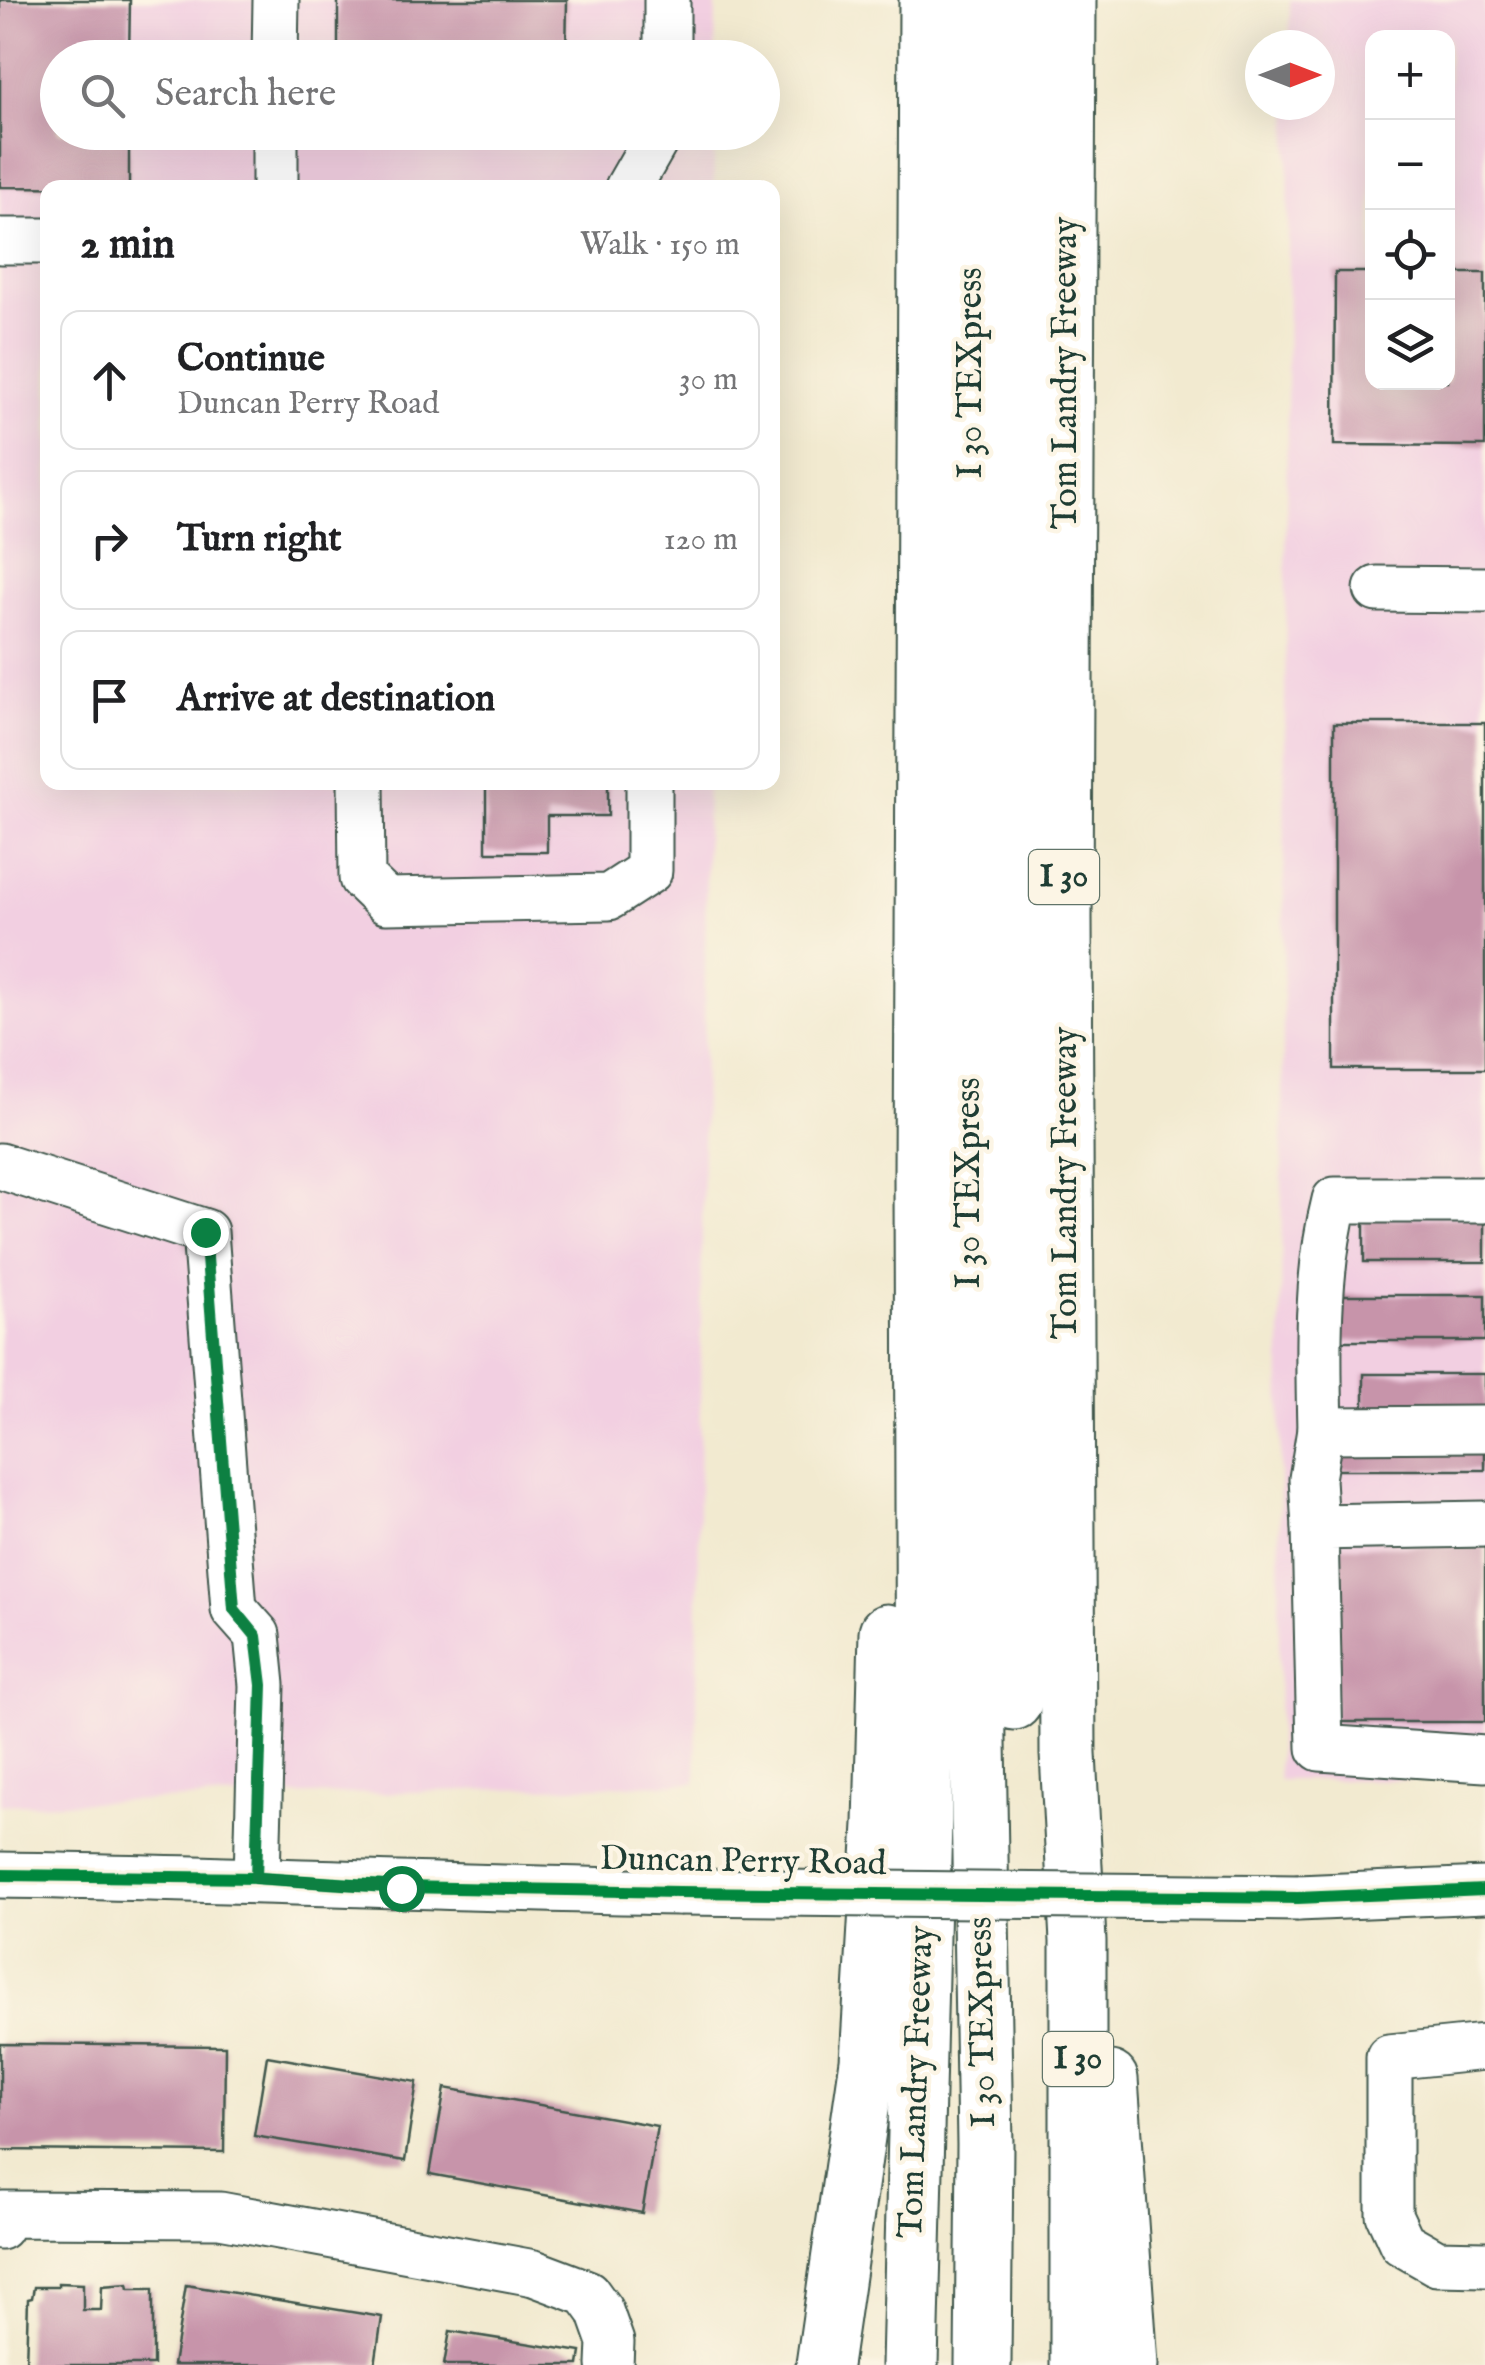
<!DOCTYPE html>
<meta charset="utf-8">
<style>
:root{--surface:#fff;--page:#f2f2f2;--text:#202124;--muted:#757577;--line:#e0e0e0}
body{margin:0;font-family:"IM FELL English",serif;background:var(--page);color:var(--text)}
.controls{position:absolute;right:30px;top:30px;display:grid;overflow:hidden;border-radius:20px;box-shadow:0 10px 40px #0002}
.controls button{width:90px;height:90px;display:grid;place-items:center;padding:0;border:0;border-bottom:2px solid var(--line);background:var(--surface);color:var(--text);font:50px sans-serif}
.compass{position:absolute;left:1245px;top:30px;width:90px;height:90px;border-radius:50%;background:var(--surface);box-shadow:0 10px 40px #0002;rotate:90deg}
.stop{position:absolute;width:30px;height:30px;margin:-22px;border:8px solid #0b8043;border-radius:50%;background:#fff}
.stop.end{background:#0b8043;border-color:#fff;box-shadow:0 2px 10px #0008}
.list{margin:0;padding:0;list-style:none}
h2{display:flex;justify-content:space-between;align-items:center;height:130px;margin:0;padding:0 40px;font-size:42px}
h2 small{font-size:32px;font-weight:400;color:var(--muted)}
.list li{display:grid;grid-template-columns:65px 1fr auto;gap:30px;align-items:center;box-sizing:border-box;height:140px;margin:0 20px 20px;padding:0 20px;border:2px solid var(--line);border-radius:20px}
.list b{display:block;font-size:38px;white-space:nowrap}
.list p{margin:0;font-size:32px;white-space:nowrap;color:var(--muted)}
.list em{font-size:32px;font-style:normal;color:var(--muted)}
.icon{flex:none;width:55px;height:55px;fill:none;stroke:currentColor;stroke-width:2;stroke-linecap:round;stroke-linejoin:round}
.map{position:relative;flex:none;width:1485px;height:2365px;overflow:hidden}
.search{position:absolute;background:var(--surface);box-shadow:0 10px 40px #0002;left:40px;top:40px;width:740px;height:110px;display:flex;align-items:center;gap:25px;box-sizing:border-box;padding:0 35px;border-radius:55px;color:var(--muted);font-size:38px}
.panel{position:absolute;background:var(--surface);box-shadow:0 10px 40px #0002;left:40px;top:180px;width:740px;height:610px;border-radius:20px}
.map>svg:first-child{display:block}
</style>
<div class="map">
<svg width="1485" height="2365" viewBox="0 0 1485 2365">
<rect width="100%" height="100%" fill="#fcf5e5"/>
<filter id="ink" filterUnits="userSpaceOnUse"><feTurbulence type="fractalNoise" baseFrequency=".01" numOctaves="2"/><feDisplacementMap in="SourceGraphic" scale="20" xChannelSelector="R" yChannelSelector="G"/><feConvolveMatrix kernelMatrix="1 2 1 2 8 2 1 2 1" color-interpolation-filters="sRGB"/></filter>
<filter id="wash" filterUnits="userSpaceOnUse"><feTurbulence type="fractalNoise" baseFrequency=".0048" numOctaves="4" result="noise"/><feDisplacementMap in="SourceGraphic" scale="40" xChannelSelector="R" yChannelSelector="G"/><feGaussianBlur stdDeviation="2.25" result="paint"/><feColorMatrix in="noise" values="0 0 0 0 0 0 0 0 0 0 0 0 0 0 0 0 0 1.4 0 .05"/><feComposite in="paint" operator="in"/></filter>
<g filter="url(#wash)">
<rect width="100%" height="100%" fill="#f2ead0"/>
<g fill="#f2cfe1" fill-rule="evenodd">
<polygon points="0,0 716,0 715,57 58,58 58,132 714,133 714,187 48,188 48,782 707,783 696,1783 0,1805"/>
<path d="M 1290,0 L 1485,0 L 1485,1779 L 1278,1780 L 1289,105 L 1320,105 L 1320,45 L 1289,45 ZM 1372,38 L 1448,38 L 1448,382 L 1372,382 Z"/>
</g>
<g id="blocks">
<g fill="#c794aa">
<polygon points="0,0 130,0 129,58 58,58 58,132 129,132 129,188 0,187"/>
<polygon points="338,0 567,0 566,58 338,58"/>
<polygon points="1335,272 1372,272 1372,382 1448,382 1448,273 1485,273 1485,446 1334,445"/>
<rect x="1334" y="723" width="151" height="346"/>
<polygon points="486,782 608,782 608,816 547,816 547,852 486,852"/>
<rect x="1364" y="1218" width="121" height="44"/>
<rect x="1337" y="1295" width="148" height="46"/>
<rect x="1364" y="1374" width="121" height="37"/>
<rect x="1334" y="1443" width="151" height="27"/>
<polygon points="1335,1546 1485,1547 1485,1722 1334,1722"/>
<polygon points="0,2044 225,2046 224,2152 0,2150"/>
<polygon points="267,2056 417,2082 405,2161 254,2136"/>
<polygon points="445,2088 657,2126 642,2213 430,2174"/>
<polygon points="58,2283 83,2284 83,2310 101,2310 102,2286 128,2284 129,2289 153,2289 153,2365 26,2365 28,2299 32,2298 34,2287 58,2287"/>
<polygon points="186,2285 382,2317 375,2365 173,2365"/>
<polygon points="450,2331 581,2352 579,2365 444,2365"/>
</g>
</g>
</g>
<g filter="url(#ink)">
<use href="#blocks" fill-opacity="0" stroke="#3f574b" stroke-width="2.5"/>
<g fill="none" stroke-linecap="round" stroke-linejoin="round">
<g stroke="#3f574b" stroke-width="49">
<g id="minor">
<polyline points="275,58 276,0"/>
<polyline points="667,58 667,0"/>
<polyline points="275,188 275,132"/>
<polyline points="628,188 660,132"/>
<polyline points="0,241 48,241"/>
<polyline points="1377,589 1485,590"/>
<polyline points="361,782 362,878 386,901 609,897 649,871 649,782"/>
<polyline points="0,1166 205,1232 234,1609 257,1635 262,1685 257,1878"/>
<path d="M 1485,1200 L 1335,1200 C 1316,1275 1318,1353 1320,1430 L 1485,1429"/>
<polyline points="1485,1524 1315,1527 1320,1748 1485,1759"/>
<polyline points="1315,1527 1312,1479 1320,1430"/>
<path d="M 0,1875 C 227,1878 453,1888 679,1892"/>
<polyline points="1298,1898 1485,1890"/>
<polyline points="1485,2047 1389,2057 1389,2215 1402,2243 1437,2263 1485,2264"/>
<polyline points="0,2227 3,2214 220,2215 534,2273 587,2293 600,2311 611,2342 610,2365"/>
</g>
</g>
<g stroke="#3f574b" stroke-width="59">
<g id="highway">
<polyline points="973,0 968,1163 985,2145 983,2365"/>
<polyline points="1068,0 1064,918 1068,1754 1078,1941 1078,2365"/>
<polyline points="1014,1702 1020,0"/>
<polyline points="1110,2079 1130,2365"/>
<polyline points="824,2365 868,2061 882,1824 887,1632"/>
<polyline points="910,2365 924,1820 922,1179 927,0"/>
</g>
</g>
<use href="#minor" stroke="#fff" stroke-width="45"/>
<use href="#highway" stroke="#fff" stroke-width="55"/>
<g stroke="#3f574b" stroke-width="49" stroke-linecap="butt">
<polyline id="minor-bridge" points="679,1892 1298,1898"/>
</g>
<use href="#minor-bridge" stroke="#fff" stroke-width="45"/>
<g stroke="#fcf5e5" stroke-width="19">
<polyline id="cycleway" points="0,1875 257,1878 401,1887 679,1892 1298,1898 1485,1890"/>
</g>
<use href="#cycleway" stroke="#00873e" stroke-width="12"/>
</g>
</g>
<g fill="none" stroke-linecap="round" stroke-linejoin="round" filter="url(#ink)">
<polyline stroke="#0b8043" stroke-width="12" points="205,1232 234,1609 256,1636 262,1685 256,1878 401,1888"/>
</g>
<g text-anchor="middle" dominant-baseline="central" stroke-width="9" stroke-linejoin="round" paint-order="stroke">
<g fill="#fcf5e5" stroke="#617469" stroke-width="2.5">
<rect x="1029" y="850" width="70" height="54" rx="8"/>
<rect x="1043" y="2032" width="70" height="54" rx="8"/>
</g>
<g font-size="32" font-weight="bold" fill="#1f3d34">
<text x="1064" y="877">I 30</text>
<text x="1078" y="2059">I 30</text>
</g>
<g font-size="35" fill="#1f3d34" stroke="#fcf5e5">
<text transform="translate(971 373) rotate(-90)">I 30 TEXpress</text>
<text transform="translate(1066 373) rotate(-90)">Tom Landry Freeway</text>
<text transform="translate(969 1183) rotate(-90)">I 30 TEXpress</text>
<text transform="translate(1066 1183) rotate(-90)">Tom Landry Freeway</text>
<text transform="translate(743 1862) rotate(1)">Duncan Perry Road</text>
<text transform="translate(983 2022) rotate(-91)">I 30 TEXpress</text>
<text transform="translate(917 2082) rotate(-88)">Tom Landry Freeway</text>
</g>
</g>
</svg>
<div class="controls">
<button>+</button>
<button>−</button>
<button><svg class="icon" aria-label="locate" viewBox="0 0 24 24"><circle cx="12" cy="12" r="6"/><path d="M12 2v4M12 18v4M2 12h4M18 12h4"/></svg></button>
<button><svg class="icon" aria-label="layers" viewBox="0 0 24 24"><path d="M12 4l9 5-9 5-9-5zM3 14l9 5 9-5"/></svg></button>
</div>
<svg class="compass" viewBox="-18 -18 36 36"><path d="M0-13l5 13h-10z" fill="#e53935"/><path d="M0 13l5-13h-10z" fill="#757577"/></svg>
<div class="stop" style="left:401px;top:1888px"></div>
<div class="stop end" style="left:205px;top:1232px"></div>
<div class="search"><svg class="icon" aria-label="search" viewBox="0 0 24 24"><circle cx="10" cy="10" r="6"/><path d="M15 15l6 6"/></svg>Search here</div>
<section class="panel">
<h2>2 min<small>Walk · 150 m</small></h2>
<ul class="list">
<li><svg class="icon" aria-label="ahead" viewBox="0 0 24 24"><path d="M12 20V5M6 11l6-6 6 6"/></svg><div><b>Continue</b><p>Duncan Perry Road</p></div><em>30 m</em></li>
<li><svg class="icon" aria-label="right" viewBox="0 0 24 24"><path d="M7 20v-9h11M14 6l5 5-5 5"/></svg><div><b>Turn right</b></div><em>120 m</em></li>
<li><svg class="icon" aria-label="arrive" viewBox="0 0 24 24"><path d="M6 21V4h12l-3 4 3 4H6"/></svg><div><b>Arrive at destination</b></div></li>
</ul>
</section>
</div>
